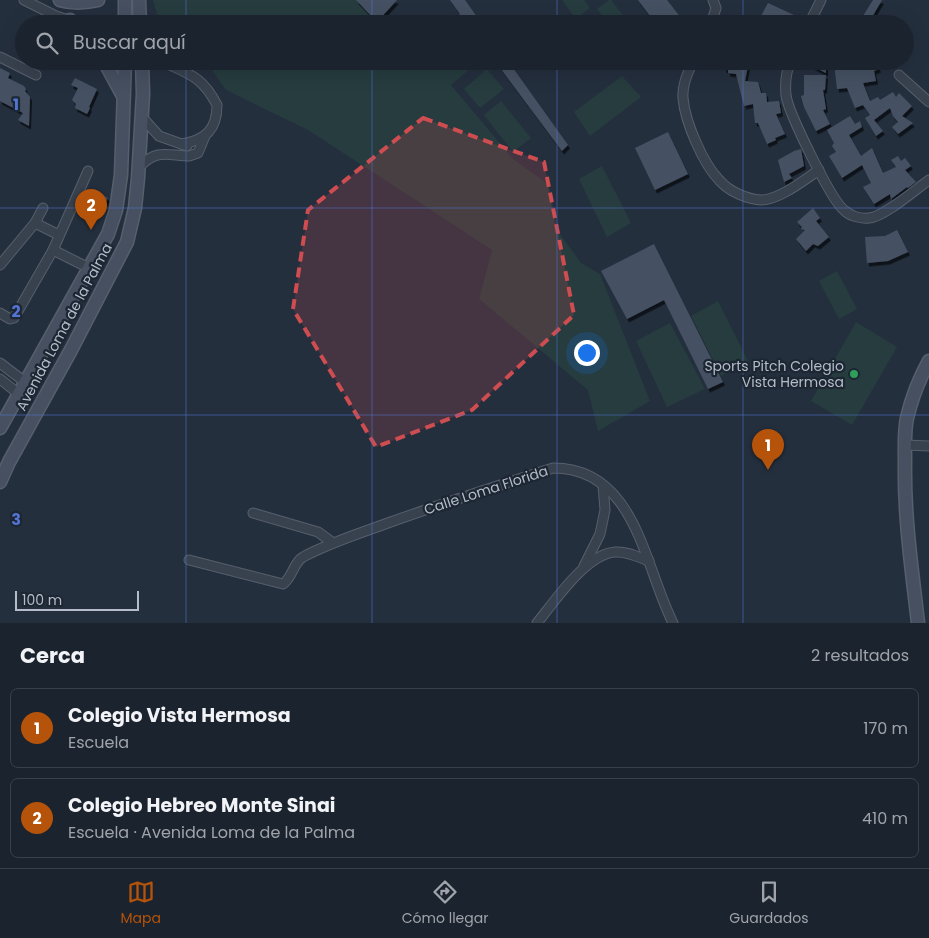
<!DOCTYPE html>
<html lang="es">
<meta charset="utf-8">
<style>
:root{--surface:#1b232e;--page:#242b36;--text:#f1f3f6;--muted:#a0a4aa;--line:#39404a;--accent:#b45309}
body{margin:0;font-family:Poppins,sans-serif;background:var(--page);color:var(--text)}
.scale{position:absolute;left:15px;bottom:12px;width:124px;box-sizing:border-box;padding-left:5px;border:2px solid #b4bcc9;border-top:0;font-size:14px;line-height:18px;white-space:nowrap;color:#b4bcc9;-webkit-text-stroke:4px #1d2633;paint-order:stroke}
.you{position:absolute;left:586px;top:352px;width:18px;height:18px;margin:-12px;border:4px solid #fff;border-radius:50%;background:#1a73e8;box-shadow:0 0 0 8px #1a73e833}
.badge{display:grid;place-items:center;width:32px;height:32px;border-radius:50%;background:var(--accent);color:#fff;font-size:16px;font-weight:700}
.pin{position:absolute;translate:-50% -41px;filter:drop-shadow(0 1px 2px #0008)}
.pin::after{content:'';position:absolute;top:26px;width:18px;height:15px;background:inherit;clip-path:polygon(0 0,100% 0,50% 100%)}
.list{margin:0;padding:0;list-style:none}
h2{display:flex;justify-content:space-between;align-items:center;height:65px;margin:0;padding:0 20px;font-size:21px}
h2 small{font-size:16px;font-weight:400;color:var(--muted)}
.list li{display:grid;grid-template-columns:32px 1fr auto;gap:15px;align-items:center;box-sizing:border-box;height:80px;margin:0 10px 10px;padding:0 10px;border:1px solid var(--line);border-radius:8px}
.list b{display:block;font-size:19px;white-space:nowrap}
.list p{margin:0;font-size:16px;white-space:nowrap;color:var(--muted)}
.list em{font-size:16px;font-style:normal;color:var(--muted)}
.icon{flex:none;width:28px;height:28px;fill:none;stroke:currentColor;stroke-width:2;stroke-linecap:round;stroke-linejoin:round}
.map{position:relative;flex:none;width:929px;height:623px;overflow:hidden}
.search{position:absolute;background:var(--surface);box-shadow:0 5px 20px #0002;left:15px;right:15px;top:15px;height:55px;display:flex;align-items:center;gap:12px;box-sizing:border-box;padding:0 18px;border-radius:28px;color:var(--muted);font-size:19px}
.sheet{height:245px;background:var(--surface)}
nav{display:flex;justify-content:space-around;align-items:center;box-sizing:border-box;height:70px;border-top:1px solid var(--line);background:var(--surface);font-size:14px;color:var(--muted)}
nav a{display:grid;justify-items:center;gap:2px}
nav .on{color:var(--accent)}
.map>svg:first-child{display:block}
</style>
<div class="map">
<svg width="929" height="623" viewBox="0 0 929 623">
<defs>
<filter id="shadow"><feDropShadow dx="2" dy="3.5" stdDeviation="0" flood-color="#0009"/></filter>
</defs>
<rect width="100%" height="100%" fill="#242f3e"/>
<g fill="#263c3f">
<polygon points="153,0 357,0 379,24 160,24"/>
<polygon points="562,0 584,0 590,8 576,19"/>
<polygon points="609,0 611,0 630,24 608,24 597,9"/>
<polygon points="195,61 467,61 472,67 451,85 513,159 547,183 555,227 581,263 600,274 650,401 598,431 588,390 479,299 492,250 308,130 226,90 211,69"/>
<polygon points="487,69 504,89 480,108 464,89"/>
<polygon points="622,76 641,97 590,136 574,112"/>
<polygon points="501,101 531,138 513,152 484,115"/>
<polygon points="602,166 631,223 607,237 579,179"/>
<polygon points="837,271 857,309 839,319 819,281"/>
<polygon points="718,301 748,361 721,376 691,316"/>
<polygon points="856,322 897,347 852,425 811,401"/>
<polygon points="670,323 705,389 667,407 636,341"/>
</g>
<g fill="#455162" filter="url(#shadow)">
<polygon points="356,0 397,0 377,22"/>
<polygon points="450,0 465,0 482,24 448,24 460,14"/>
<polygon points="638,0 667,0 681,18 673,24 640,24 650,16"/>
<polygon points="873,0 882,0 868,24 858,24"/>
<polygon points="768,3 794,15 790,24 754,24 759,15 761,16"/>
<polygon points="495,61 508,61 568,145 562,151"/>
<polygon points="726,61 749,61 745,81 758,82 761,93 766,93 767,102 779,101 781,113 776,114 785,134 775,138 776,140 767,144 758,123 755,123 753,104 744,106 736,74 728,73 728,70 724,69"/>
<polygon points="802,61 826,61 826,73"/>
<polygon points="854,61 876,62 879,69 874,71 876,81 863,83 870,101 878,97 880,100 893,92 896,97 899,93 912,106 902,116 913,123 898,134 892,127 898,122 893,116 890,108 874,120 883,131 876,136 865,118 870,115 863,105 855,108 847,88 837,89 834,63 852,65"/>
<polygon points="0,68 10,73 8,78 24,86 26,89 25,91 30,97 29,126 18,120 23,113 0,101"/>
<polygon points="804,75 826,75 825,90 823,90 826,109 823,110 830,124 816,131 804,107 801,96 804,95"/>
<polygon points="75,78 97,89 89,107 90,108 87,114 75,108 76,104 72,100 78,88 71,85"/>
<polygon points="850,116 855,124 860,121 862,127 849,135 861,156 872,148 883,173 896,167 891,160 898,156 901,161 905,158 911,166 905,170 916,182 908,188 907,187 891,199 890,194 874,204 863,187 871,183 862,165 842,178 829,156 836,152 832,146 834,143 827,130"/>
<polygon points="668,132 688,174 655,190 635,148"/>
<polygon points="801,149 804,166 789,174 792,178 784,182 778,160 794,151"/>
<polygon points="94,189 108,198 98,214 84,206"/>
<polygon points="813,208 820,218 816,221 829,237 818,246 813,244 806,251 796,239 805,230 801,229 802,227 797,222"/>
<polygon points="897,230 908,252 888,261 867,263 865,237 885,236"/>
<polygon points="654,244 723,382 708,389 664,300 627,319 601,271"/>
</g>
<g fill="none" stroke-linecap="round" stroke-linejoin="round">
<g stroke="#565f6c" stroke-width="11">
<g id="street">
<polyline points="24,0 56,16 75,22"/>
<polyline points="711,24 716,8 713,0"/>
<polyline points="809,24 821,0"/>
<polyline points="0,57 36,75"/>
<path d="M 161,61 C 189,74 202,76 217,105 C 217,130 205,140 182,144"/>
<path d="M 693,61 C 688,73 682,84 683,98 C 685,122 703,164 720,181 C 730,192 747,199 761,200 C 779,200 804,180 819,170"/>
<path d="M 791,61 C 786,71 785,84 786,95 C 788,112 831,200 844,210 C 850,216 860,219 869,218 C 884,217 916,189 929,180"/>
<polyline points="899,75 929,102"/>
<polyline points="142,117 159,136 187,146"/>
<path d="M 139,167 C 157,149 165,155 189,156 L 198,153 L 205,136"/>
<polyline points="35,223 59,235"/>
<polyline points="53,250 89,268"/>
<polyline points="0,265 35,223 43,208"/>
<polyline points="0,313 10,319 14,318 53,250 88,171"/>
<polyline points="0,363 25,382"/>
<polyline points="0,379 19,394"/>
<polyline points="905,445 929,446"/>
<polyline points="253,513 318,532 333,543"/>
<path d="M 189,560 L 283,584 C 293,577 293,563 303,557 C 329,543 358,534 385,524 C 441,504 497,486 553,468 C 636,468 644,566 673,623"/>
<polyline points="584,566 600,534 605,510 603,485"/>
<path d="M 537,623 C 555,601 586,554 615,552 C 627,551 638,557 649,561"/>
</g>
</g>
<g stroke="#565f6c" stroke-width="15">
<g id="secondary">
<path d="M 60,0 C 73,4 85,3 98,0"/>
<polyline points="125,0 125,24"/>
<polyline points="139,0 140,24"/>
<polyline points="70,20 74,24"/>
<polyline points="104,61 123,96"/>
<polyline points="0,428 108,234 116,210 121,175 125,61"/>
<polyline points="0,482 9,462 71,350 127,242 135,208 138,178 143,94 142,61"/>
<path d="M 918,623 C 912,570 904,517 905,463 C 905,448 904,432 907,418 C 912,397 919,379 929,361"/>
</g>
</g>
<use href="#street" stroke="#38414e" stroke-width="9"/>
<use href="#secondary" stroke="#465061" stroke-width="12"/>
</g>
<path fill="#ce4d50" fill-opacity="0.2" stroke="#ce4d50" stroke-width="4" stroke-dasharray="10 6" stroke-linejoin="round" d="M 423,118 L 544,162 L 574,315 L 472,410 L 376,447 L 293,309 L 308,210 Z"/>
<path fill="none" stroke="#5274d3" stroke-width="1" stroke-opacity="0.55" d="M 186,0 L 186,24M 372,0 L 372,24M 557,0 L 557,24M 743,0 L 743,24M 186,61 L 186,623M 372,61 L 372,623M 557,61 L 557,623M 743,61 L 743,623M 0,208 L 929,208M 0,415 L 929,415"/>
<circle fill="#2e9e5b" stroke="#1d2633" stroke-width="2" cx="854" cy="374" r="5"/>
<g text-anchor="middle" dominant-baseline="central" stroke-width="4.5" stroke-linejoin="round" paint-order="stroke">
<g font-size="14" fill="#b4bcc9" stroke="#1d2633">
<text transform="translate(64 327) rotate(-62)">Avenida Loma de la Palma</text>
<text transform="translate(486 490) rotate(-18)">Calle Loma Florida</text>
</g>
<g font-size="14" fill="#b4bcc9" stroke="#1d2633" text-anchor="end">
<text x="844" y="366">Sports Pitch Colegio<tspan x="844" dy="16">Vista Hermosa</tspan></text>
</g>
</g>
<g font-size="16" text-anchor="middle" font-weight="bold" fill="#5274d3" stroke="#1d2633" stroke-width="4.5" stroke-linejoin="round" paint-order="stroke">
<text x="16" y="110">1</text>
<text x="16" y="317">2</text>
<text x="16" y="525">3</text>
</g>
</svg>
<div class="scale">100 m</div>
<div class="you"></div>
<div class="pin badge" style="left:768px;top:470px">1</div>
<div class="pin badge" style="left:91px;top:230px">2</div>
<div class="search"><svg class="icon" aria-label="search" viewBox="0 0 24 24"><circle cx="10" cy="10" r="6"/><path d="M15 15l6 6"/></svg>Buscar aquí</div>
</div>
<section class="sheet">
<h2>Cerca<small>2 resultados</small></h2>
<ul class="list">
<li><span class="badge">1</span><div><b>Colegio Vista Hermosa</b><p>Escuela</p></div><em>170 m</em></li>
<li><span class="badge">2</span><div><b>Colegio Hebreo Monte Sinai</b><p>Escuela · Avenida Loma de la Palma</p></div><em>410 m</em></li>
</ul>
</section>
<nav>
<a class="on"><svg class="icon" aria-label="map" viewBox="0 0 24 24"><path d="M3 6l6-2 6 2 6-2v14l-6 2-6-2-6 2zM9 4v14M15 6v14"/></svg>Mapa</a>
<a><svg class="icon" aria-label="directions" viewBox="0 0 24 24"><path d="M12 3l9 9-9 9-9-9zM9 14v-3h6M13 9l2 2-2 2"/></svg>Cómo llegar</a>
<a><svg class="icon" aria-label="saved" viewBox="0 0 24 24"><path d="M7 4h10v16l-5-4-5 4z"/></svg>Guardados</a>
</nav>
